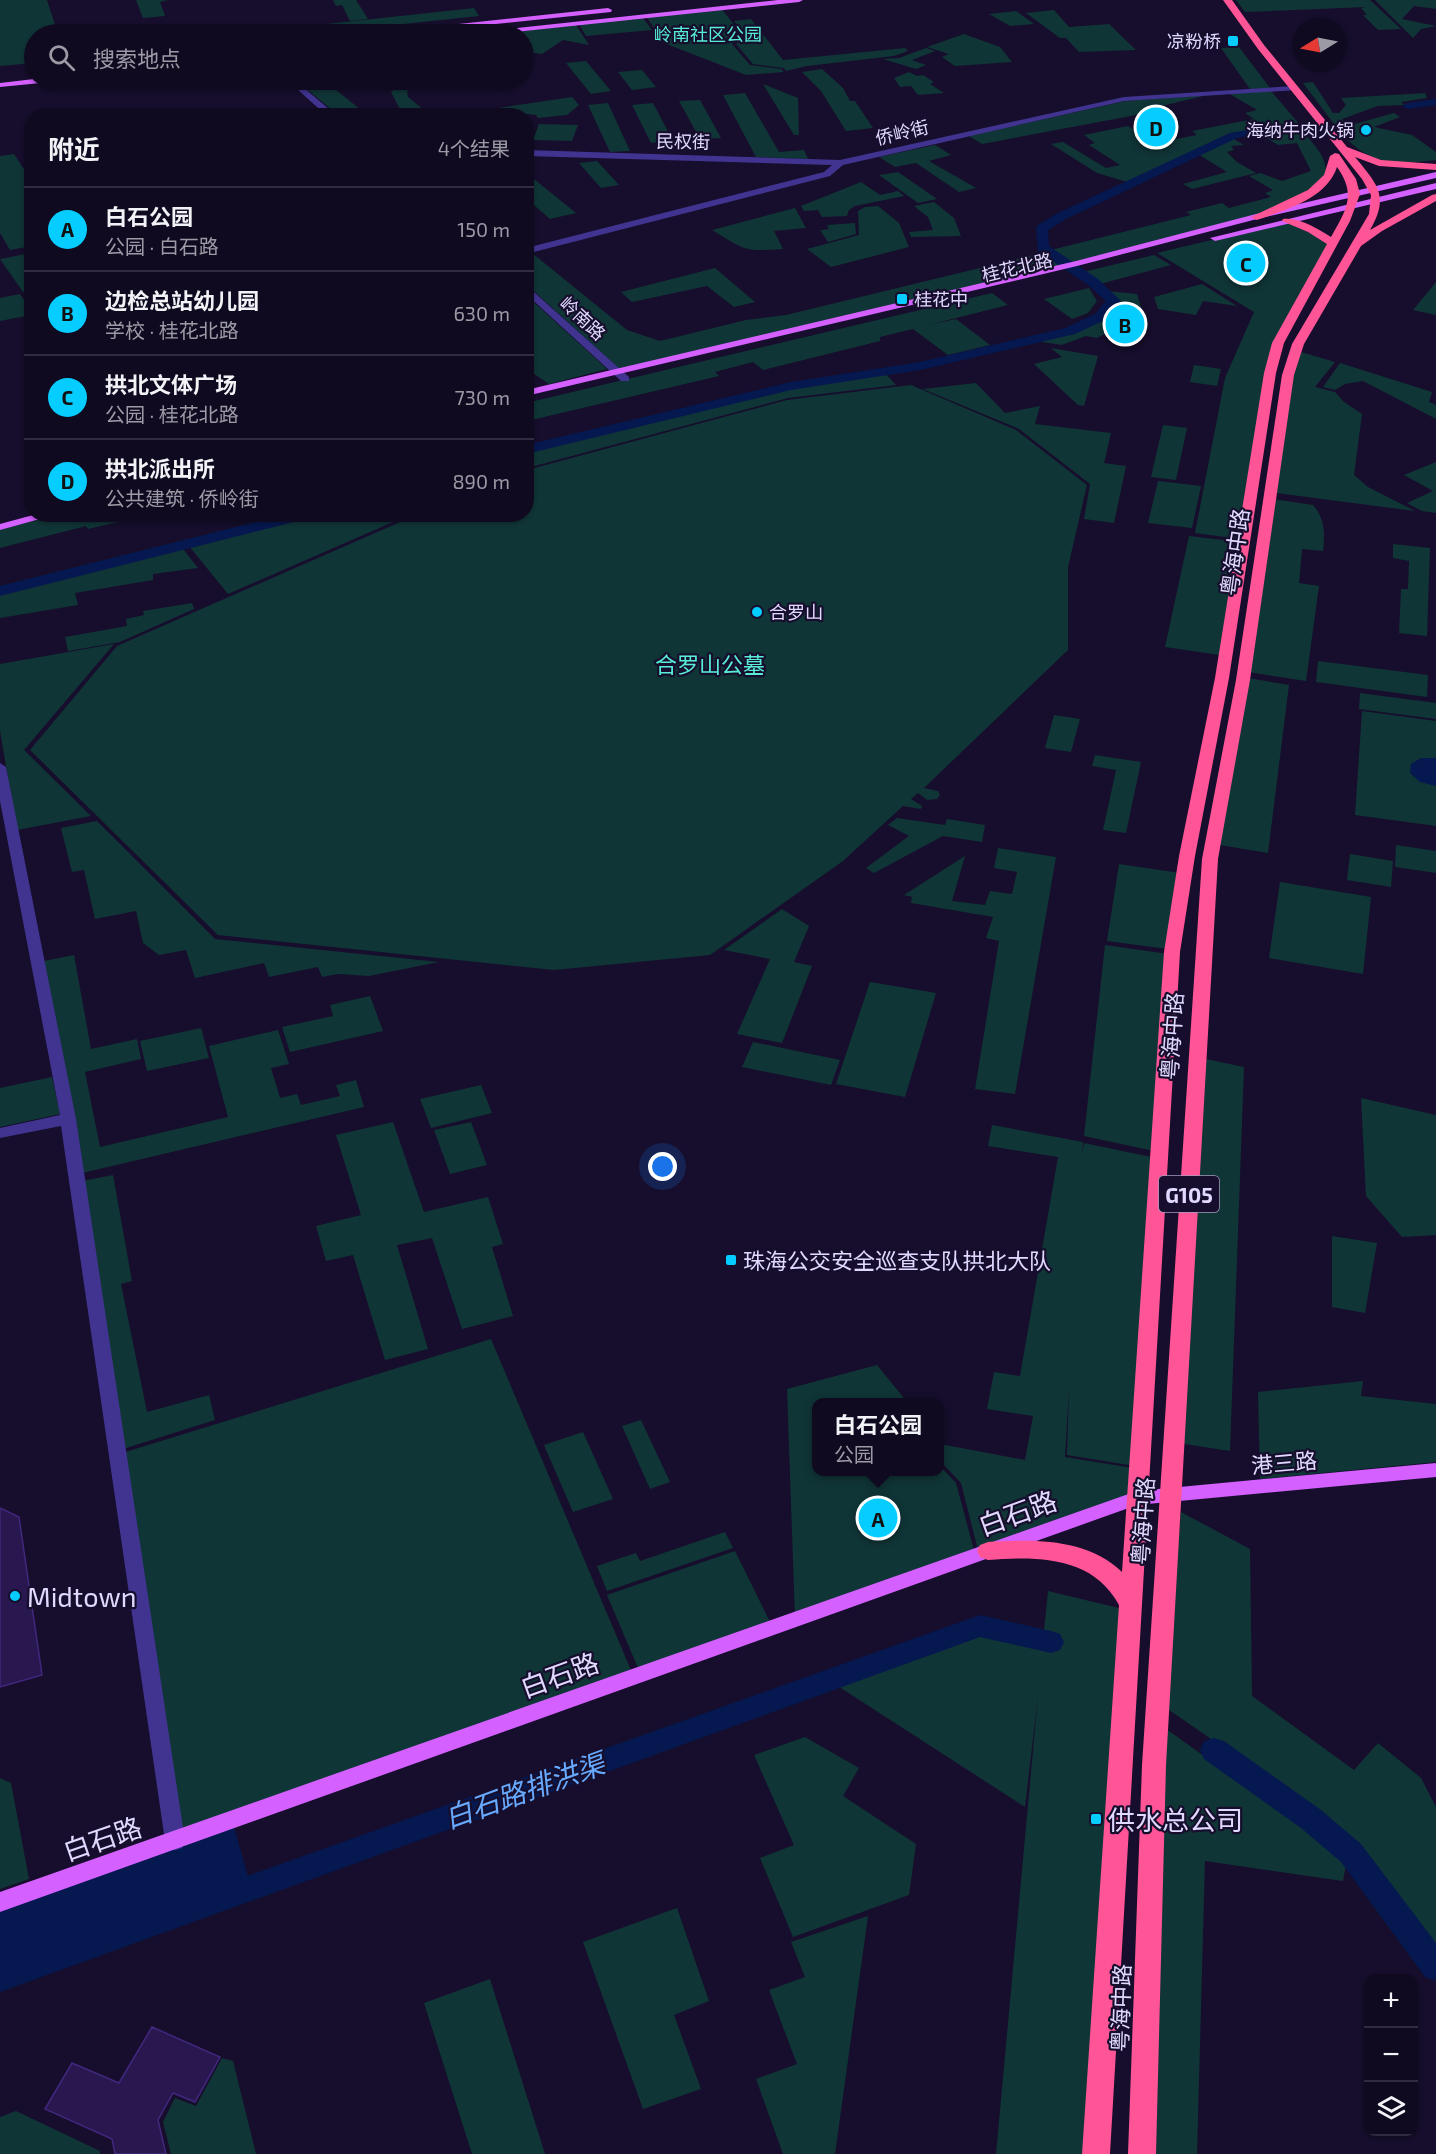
<!DOCTYPE html>
<html lang="zh">
<meta charset="utf-8">
<style>
:root{--surface:#100a21;--page:#1e182e;--text:#f1f3f6;--muted:#9c9aa5;--line:#302b3f;--accent:#05cdff}
body{margin:0;font-family:"Exo 2","Noto Sans SC",sans-serif;background:var(--page);color:var(--text)}
.controls{position:absolute;right:18px;bottom:18px;display:grid;overflow:hidden;border-radius:12px;box-shadow:0 2px 4px #0004}
.controls button{width:54px;height:54px;display:grid;place-items:center;padding:0;border:0;border-bottom:2px solid var(--line);background:var(--surface);color:var(--text);font:30px sans-serif}
.compass{position:absolute;left:1292px;top:18px;width:54px;height:54px;border-radius:50%;background:var(--surface);box-shadow:0 2px 4px #0004;rotate:260deg}
.you{position:absolute;left:663px;top:1167px;width:21px;height:21px;margin:-15px;border:4px solid #fff;border-radius:50%;background:#1a73e8;box-shadow:0 0 0 9px #1a73e833}
.badge{display:grid;place-items:center;width:39px;height:39px;border-radius:50%;background:var(--accent);color:#111;font-size:20px;font-weight:700}
.pin{position:absolute;translate:-50% -50%;border:3px solid #fff;box-shadow:0 2px 6px #0006}
.popup{position:absolute;left:812px;top:1398px;width:132px;height:78px;box-sizing:border-box;display:grid;place-content:center;border-radius:12px;background:var(--surface);filter:drop-shadow(0 2px 4px #0005);font-size:20px;white-space:nowrap;color:var(--muted)}
.popup b{font-size:22px;color:var(--text)}
.popup::after{content:'';position:absolute;left:50%;top:100%;margin-left:-12px;border:12px solid transparent;border-top-color:var(--surface)}
.list{margin:0;padding:0;list-style:none}
h2{display:flex;justify-content:space-between;align-items:center;height:78px;margin:0;padding:0 24px;font-size:26px}
h2 small{font-size:20px;font-weight:400;color:var(--muted)}
.list li{display:grid;grid-template-columns:39px 1fr auto;gap:18px;align-items:center;box-sizing:border-box;height:84px;padding:0 24px;border-top:2px solid var(--line)}
.list b{display:block;font-size:22px;white-space:nowrap}
.list p{margin:0;font-size:20px;white-space:nowrap;color:var(--muted)}
.list em{font-size:20px;font-style:normal;color:var(--muted)}
.icon{flex:none;width:33px;height:33px;fill:none;stroke:currentColor;stroke-width:2;stroke-linecap:round;stroke-linejoin:round}
.map{position:relative;flex:none;width:1436px;height:2154px;overflow:hidden}
.search{position:absolute;background:var(--surface);box-shadow:0 2px 4px #0004;left:24px;top:24px;width:510px;height:66px;display:flex;align-items:center;gap:15px;box-sizing:border-box;padding:0 21px;border-radius:33px;color:var(--muted);font-size:22px}
.panel{position:absolute;background:var(--surface);box-shadow:0 2px 4px #0004;left:24px;top:108px;width:510px;height:414px;border-radius:24px}
.map>svg:first-child{display:block}
</style>
<div class="map">
<svg width="1436" height="2154" viewBox="0 0 1436 2154">
<rect width="100%" height="100%" fill="#160e2c"/>
<g fill="#103537">
<polygon points="0,0 47,0 58,34 34,34 34,63 0,66"/>
<polygon points="136,0 168,0 160,2 165,16 143,18"/>
<polygon points="333,0 356,0 368,19 350,21 342,5 336,6"/>
<polygon points="1236,0 1370,0 1401,29 1378,30 1363,15 1367,15 1361,8 1366,7 1245,12"/>
<polygon points="1375,0 1436,0 1436,9 1414,6 1402,19 1436,26 1421,29 1413,38"/>
<polygon points="474,8 479,16 309,34 263,34 290,28"/>
<polygon points="721,8 743,36 732,44 750,65 781,69 784,72 746,75 664,43 646,16"/>
<polygon points="1054,10 1069,27 1109,24 1136,50 1079,52 1066,38 1060,38 1026,13"/>
<polygon points="1016,11 1034,24 1010,26 989,14"/>
<polygon points="643,18 652,30 586,36 579,24"/>
<polygon points="751,19 783,60 905,48 908,51 894,56 807,66 786,71 784,68 753,64 736,44 746,36 734,21"/>
<polygon points="576,25 589,45 563,40 542,54 524,51 524,34 497,34"/>
<polygon points="964,34 1000,47 1012,62 955,66 942,57 949,54 927,47"/>
<polygon points="1239,47 1270,88 1250,89 1221,48"/>
<polygon points="926,48 935,51 912,60 926,65 916,69 883,59 899,58"/>
<polygon points="586,61 611,91 591,94 566,63"/>
<polygon points="822,69 843,88 850,101 855,101 873,128 846,131 821,91 802,72"/>
<polygon points="642,70 656,87 632,90 618,72"/>
<polygon points="909,72 917,76 923,75 934,82 930,84 944,93 918,95 911,86 900,87 894,78"/>
<polygon points="302,80 324,80 367,115 338,115 302,85"/>
<polygon points="1313,82 1333,113 1339,113 1346,105 1341,98 1425,93 1427,98 1401,102 1404,105 1378,106 1342,119 1345,123 1334,124 1303,83"/>
<polygon points="763,84 798,98 799,135 794,135"/>
<polygon points="411,85 407,92 408,97 423,109 401,111 391,92 397,87"/>
<polygon points="1271,91 1301,126 1230,133 1127,182 1097,173 1051,144 1063,142 1106,168 1120,165 1089,145 1095,143 1084,135 1128,126 1141,134 1156,131 1171,140 1197,135 1192,131 1254,119 1245,113 1257,110 1228,93"/>
<polygon points="745,93 779,152 804,150 808,159 756,157 723,95"/>
<polygon points="1207,95 1158,107 1163,110 982,144 969,136 1125,101"/>
<polygon points="572,97 579,105 567,115 538,118 536,115 519,113 516,115 488,115 485,110"/>
<polygon points="700,100 721,138 700,139 679,101"/>
<polygon points="608,103 630,151 610,152 588,105"/>
<polygon points="653,103 673,141 651,143 632,105"/>
<path d="M 1394,113 L 1400,117 L 1374,127 L 1412,135 L 1436,152 L 1436,160 C 1390,165 1367,165 1336,127 L 1348,126 Z"/>
<polygon points="539,124 578,125 572,141 533,140"/>
<path d="M 1301,129 C 1311,142 1332,160 1324,178 L 1293,201 L 1252,216 L 1070,263 L 1051,250 L 1191,215 L 1186,212 L 1222,203 L 1229,208 L 1271,197 L 1265,193 L 1273,190 L 1249,176 L 1260,173 L 1282,181 L 1311,171 L 1297,143 L 1278,145 L 1259,134 Z"/>
<polygon points="1232,138 1244,145 1231,146 1234,150 1227,152 1237,162 1256,173 1192,189 1183,184 1227,172 1198,154"/>
<polygon points="935,145 951,155 929,161 976,188 959,192 916,163 895,167 879,157"/>
<polygon points="14,154 31,180 32,246 10,250 0,233 0,156"/>
<polygon points="597,161 619,185 601,188 579,163"/>
<polygon points="898,172 937,199 918,203 879,175"/>
<polygon points="529,175 576,213 550,219 527,199 527,176"/>
<polygon points="861,182 880,195 898,191 904,196 855,206 849,210 847,216 822,217 818,210 804,211 801,206"/>
<polygon points="934,202 954,218 961,236 911,237 909,232 933,230 928,217 914,206"/>
<polygon points="878,206 899,223 909,247 831,267 807,249 859,235 858,211 865,207"/>
<path d="M 795,208 L 806,228 L 774,231 L 783,249 C 744,252 745,250 712,230 Z"/>
<polygon points="1287,222 1330,243 1275,342 1240,539 1195,533 1225,378 1254,312 1157,253"/>
<polygon points="855,223 856,234 828,242 820,230 829,229 827,225"/>
<polygon points="527,249 627,330 660,341 746,320 786,315 1046,252 1064,265 620,369 527,285"/>
<polygon points="31,253 31,290 23,292 0,259"/>
<polygon points="1154,255 1171,265 1100,284 1083,272"/>
<polygon points="715,268 755,302 734,307 707,286 632,302 621,292"/>
<polygon points="1436,282 1436,315 1413,310"/>
<polygon points="1202,284 1237,306 1203,301 1196,315 1158,309 1154,297"/>
<polygon points="1089,288 1097,301 1088,313 1072,319 1044,299"/>
<path d="M 1107,291 L 1137,294 L 1141,307 L 1128,331 L 1111,331 L 1097,338 L 1086,336 L 1062,345 L 1036,341 C 1068,333 1095,327 1117,302 Z"/>
<polygon points="992,293 1008,305 928,325 956,319 990,345 948,355 913,329 880,337 880,341 763,370 753,362 715,372 719,376 527,421 526,403"/>
<polygon points="20,294 31,310 31,315 0,321 0,298"/>
<polygon points="526,296 527,296 607,369 549,384 527,369 527,344 531,329 527,328"/>
<polygon points="1051,348 1098,356 1084,406 1078,405 1034,364 1062,357"/>
<polygon points="1301,352 1335,362 1315,387 1335,392 1344,402 1362,414 1354,475 1368,487 1415,511 1276,493 1291,376"/>
<polygon points="1340,363 1432,392 1429,402 1436,405 1436,419 1363,381 1345,384 1335,390 1323,387"/>
<polygon points="1194,365 1221,369 1217,386 1190,382"/>
<polygon points="885,373 896,385 788,398 527,468 527,452 794,387"/>
<polygon points="976,383 1005,413 1040,406 1035,424 1111,433 1104,463 1126,466 1114,523 1084,519 1090,484 1019,429 923,389"/>
<polygon points="911,385 1016,430 1087,485 1068,567 1068,650 924,788 938,791 940,795 937,799 927,800 918,793 911,799 922,806 921,809 903,806 843,861 710,955 554,970 218,935 30,750 117,646 416,515 526,514 527,470 787,400"/>
<polygon points="1163,425 1187,428 1176,480 1151,477"/>
<polygon points="1436,462 1436,513 1422,511 1407,503 1433,491 1404,475"/>
<polygon points="1158,481 1201,486 1192,528 1148,523"/>
<path d="M 1273,499 L 1313,505 C 1325,519 1325,533 1323,551 L 1302,549 L 1299,583 L 1319,586 L 1306,681 L 1248,672 Z"/>
<polygon points="317,514 409,515 228,594 189,546"/>
<polygon points="59,515 149,515 88,529 86,526 0,548 0,529"/>
<polygon points="1189,536 1240,542 1220,655 1165,647"/>
<polygon points="1393,544 1430,548 1427,636 1399,633 1401,589 1408,589 1409,561 1393,558"/>
<polygon points="183,549 198,568 153,574 153,580 75,593 78,605 0,618 0,594"/>
<polygon points="192,603 194,609 120,642 68,651 65,637 127,626 126,619 144,615 143,611"/>
<polygon points="114,644 24,750 91,816 17,830 0,731 0,664"/>
<polygon points="1318,661 1428,675 1427,697 1316,682"/>
<polygon points="1248,678 1289,685 1268,853 1220,845"/>
<polygon points="1360,693 1436,703 1436,719 1359,709"/>
<polygon points="1362,711 1436,721 1436,826 1355,815"/>
<polygon points="1054,715 1080,719 1071,752 1045,748"/>
<polygon points="1095,755 1141,762 1126,833 1103,830 1116,770 1092,766"/>
<polygon points="897,818 945,825 947,819 985,825 982,842 943,836 874,873 866,868 909,836 888,825"/>
<polygon points="97,821 215,939 439,962 369,976 338,974 322,977 318,967 269,977 264,963 195,978 186,950 159,955 143,943 136,911 95,919 84,870 72,872 61,828"/>
<polygon points="1396,845 1436,851 1436,873 1395,867"/>
<polygon points="998,848 1056,857 1015,1094 975,1089 999,941 986,938 993,917 911,903 912,897 904,895 965,856 952,901 985,905 990,891 1012,894 1017,872 994,868"/>
<polygon points="1350,854 1393,861 1391,887 1347,880"/>
<polygon points="1119,864 1180,873 1168,949 1107,941"/>
<polygon points="1280,882 1371,897 1363,974 1269,958"/>
<polygon points="782,909 809,926 794,962 812,966 782,1043 737,1034 770,959 724,950"/>
<polygon points="1105,945 1168,954 1154,1151 1084,1136"/>
<polygon points="74,955 91,1049 137,1039 141,1059 85,1072 100,1147 228,1117 209,1046 278,1030 289,1064 271,1068 280,1098 297,1094 301,1105 340,1096 336,1085 356,1080 364,1107 82,1173 39,962"/>
<polygon points="870,982 936,993 905,1097 836,1084"/>
<polygon points="370,996 383,1031 290,1052 282,1027 333,1016 330,1005"/>
<polygon points="201,1028 209,1058 147,1071 140,1041"/>
<polygon points="753,1042 840,1060 831,1085 742,1067"/>
<polygon points="1201,1058 1244,1067 1230,1451 1178,1443"/>
<polygon points="52,1077 60,1114 0,1127 0,1088"/>
<polygon points="481,1085 492,1113 431,1128 420,1099"/>
<polygon points="1361,1098 1436,1115 1436,1235 1402,1237 1366,1196"/>
<polygon points="393,1122 424,1212 488,1197 503,1244 492,1247 513,1316 462,1329 432,1238 397,1245 428,1349 385,1360 353,1255 326,1261 316,1226 361,1215 336,1135"/>
<polygon points="471,1122 487,1165 450,1174 434,1130"/>
<polygon points="992,1125 1083,1142 1082,1154 1084,1143 1156,1158 1135,1466 1067,1455 1069,1389 1065,1457 1133,1468 1131,1495 978,1550 961,1483 940,1461 940,1444 1025,1460 1033,1416 987,1409 994,1372 1020,1376 1058,1157 988,1146"/>
<polygon points="113,1175 132,1281 121,1284 147,1412 209,1395 215,1420 123,1449 82,1181"/>
<polygon points="1332,1236 1377,1243 1365,1313 1332,1307"/>
<polygon points="491,1339 633,1675 178,1838 119,1454"/>
<polygon points="877,1365 903,1397 905,1402 816,1402 816,1472 940,1472 940,1466 956,1483 975,1554 795,1618 787,1389"/>
<polygon points="1363,1381 1361,1396 1436,1404 1436,1462 1260,1479 1258,1392"/>
<polygon points="641,1420 670,1482 650,1489 622,1426"/>
<polygon points="583,1432 613,1499 573,1512 544,1445"/>
<polygon points="1181,1512 1250,1549 1252,1696 1354,1770 1378,1743 1421,1778 1436,1807 1436,1956 1353,1844 1319,1813 1166,1708"/>
<polygon points="725,1532 733,1548 607,1591 597,1566 636,1553 640,1561"/>
<polygon points="735,1551 770,1622 638,1668 607,1595"/>
<polygon points="1048,1591 1127,1610 1091,2154 996,2154 1038,1696 1025,1807 830,1681 980,1626 1043,1641"/>
<polygon points="1165,1728 1347,1859 1343,1881 1205,1861 1197,2154 1141,2154"/>
<polygon points="805,1737 859,1768 843,1796 916,1844 909,1895 793,1937 760,1858 794,1845 754,1755"/>
<polygon points="0,1778 11,1783 29,1879 0,1889"/>
<polygon points="677,1908 709,2001 674,2015 701,2089 643,2109 583,1942"/>
<polygon points="868,1916 835,2154 783,2154 756,2079 797,2064 769,1990 805,1977 791,1942"/>
<polygon points="490,1979 545,2154 472,2154 424,2003"/>
<polygon points="222,2058 233,2061 256,2154 171,2154 163,2122 175,2098 196,2106"/>
<polygon points="16,2111 100,2151 100,2154 0,2154 0,2117"/>
</g>
<g fill="#05184f">
<polygon points="1421,758 1436,758 1436,786 1420,782 1410,773 1411,764"/>
<polygon points="232,1820 251,1887 0,1977 0,1901"/>
</g>
<g fill="none" stroke-linecap="round" stroke-linejoin="round">
<g fill="#05184f" fill-rule="evenodd">
<polygon points="1436,99 1436,105 1408,109 1402,106 1408,103"/>
<polygon points="1276,125 1280,127 1280,131 1237,138 1066,219 1048,230 1049,246 1098,279 1121,301 1105,320 1075,334 920,370 791,390 526,454 526,445 791,382 920,362 1065,328 1095,314 1106,301 1088,285 1038,251 1036,228 1038,225 1058,213 1230,133"/>
<polygon points="288,514 316,514 314,517 0,596 0,586"/>
<polygon points="980,1615 1051,1631 1060,1634 1064,1642 1060,1650 1051,1653 980,1637 0,1992 0,1964"/>
<polygon points="1214,1738 1224,1741 1321,1810 1361,1844 1436,1943 1436,1981 1425,1977 1341,1862 1301,1828 1204,1759 1200,1750 1204,1741"/>
</g>
</g>
<g fill="#29184f" stroke="#41277e" stroke-width="1.5">
<polygon points="0,1508 19,1517 42,1675 0,1687"/>
<polygon points="152,2027 220,2057 195,2102 173,2093 158,2120 166,2154 115,2154 112,2139 45,2109 72,2063 119,2083"/>
</g>
<g fill="none" stroke-linecap="round" stroke-linejoin="round">
<g fill="#413490" fill-rule="evenodd">
<polygon points="287,80 295,80 337,116 327,116"/>
<polygon points="1294,86 1298,88 1297,90 1124,101 843,165 830,176 526,254 526,248 824,172 832,165 526,156 526,150 840,160 1124,97"/>
<polygon points="526,285 629,377 629,381 621,381 526,294"/>
<polygon points="0,763 6,767 76,1119 185,1841 182,1848 175,1850 168,1848 165,1841 61,1126 0,1138 0,1128 60,1115 0,801"/>
</g>
<g fill="#d460ff" fill-rule="evenodd">
<polygon points="778,0 803,0 799,2 497,34 476,34 480,32"/>
<polygon points="608,8 612,10 611,12 401,34 380,34 384,32"/>
<polygon points="34,79 55,80 51,82 0,87 0,83"/>
<polygon points="1436,172 1436,178 1257,219 1077,266 526,396 526,390 1076,261 1256,214"/>
<polygon points="1436,183 1436,189 1215,241 1210,238"/>
<polygon points="37,514 58,514 0,530 0,524"/>
<polygon points="1436,1463 1436,1477 1137,1505 0,1912 0,1892 1137,1491"/>
</g>
<g fill="#ff5495" fill-rule="evenodd">
<path d="M 1223,0 L 1232,0 L 1264,45 L 1347,147 L 1381,160 L 1436,164 L 1436,170 L 1379,166 L 1355,157 C 1377,184 1390,196 1370,230 L 1432,195 L 1436,194 L 1436,201 L 1382,231 L 1361,246 L 1304,344 L 1294,375 L 1250,680 L 1218,859 L 1166,1765 L 1156,2154 L 1128,2154 L 1142,1765 L 1202,859 L 1236,680 L 1282,375 L 1292,344 L 1369,214 L 1371,195 L 1362,179 L 1258,49 Z"/>
<path d="M 1335,153 L 1339,154 L 1356,179 L 1360,194 L 1350,221 L 1284,343 L 1276,373 L 1229,678 L 1195,856 L 1180,952 L 1110,2154 L 1082,2154 L 1119,1605 C 1093,1556 1037,1556 988,1560 L 980,1557 L 977,1551 L 980,1545 L 988,1542 C 1033,1539 1088,1538 1122,1572 L 1164,952 L 1179,856 L 1215,678 L 1264,373 L 1272,343 L 1327,244 L 1308,232 L 1282,221 L 1283,219 C 1299,217 1318,229 1331,237 C 1346,210 1357,195 1337,167 C 1327,198 1288,209 1260,219 L 1256,220 L 1251,217 L 1308,190 L 1324,175 L 1330,156 Z"/>
</g>
</g>
<g fill="#05cdff" stroke="#160e2c" stroke-width="2">
<rect x="1227" y="35" width="12" height="12" rx="3"/>
<circle cx="1366" cy="130" r="6"/>
<rect x="896" y="293" width="12" height="12" rx="3"/>
<circle cx="757" cy="612" r="6"/>
<rect x="725" y="1254" width="12" height="12" rx="3"/>
<circle cx="15" cy="1596" r="6"/>
<rect x="1090" y="1813" width="12" height="12" rx="3"/>
</g>
<g text-anchor="middle" dominant-baseline="central" stroke-width="4.5" stroke-linejoin="round" paint-order="stroke">
<g font-size="18" fill="#57edd7" stroke="#160e2c">
<text x="708" y="34">岭南社区公园</text>
</g>
<g font-size="18" fill="#e1d9ff" stroke="#160e2c" text-anchor="end">
<text x="1221" y="41">凉粉桥</text>
<text x="1354" y="130">海纳牛肉火锅</text>
<text x="914" y="299" text-anchor="start">桂花中</text>
<text x="769" y="612" text-anchor="start">合罗山</text>
</g>
<g font-size="18" fill="#e1d9ff" stroke="#160e2c">
<text transform="translate(902 132) rotate(-13)">侨岭街</text>
<text transform="translate(683 141) rotate(1)">民权街</text>
<text transform="translate(1017 267) rotate(-13)">桂花北路</text>
<text transform="translate(583 318) rotate(43)">岭南路</text>
</g>
<rect fill="#160e2c" stroke="#a49cc0" stroke-width="1.5" x="1159" y="1176" width="60" height="36" rx="4.5"/>
<g font-size="21" font-weight="bold" fill="#e1d9ff">
<text x="1189" y="1194">G105</text>
</g>
<g font-size="22" fill="#e1d9ff" stroke="#160e2c">
<text transform="translate(1234 552) rotate(-82)">粤海中路</text>
<text transform="translate(1171 1036) rotate(-86)">粤海中路</text>
<text transform="translate(1284 1462) rotate(-5)">港三路</text>
<text transform="translate(1142 1521) rotate(-86)">粤海中路</text>
<text transform="translate(1120 2008) rotate(-88)">粤海中路</text>
</g>
<g font-size="22" fill="#57edd7" stroke="#160e2c">
<text x="710" y="664">合罗山公墓</text>
</g>
<g font-size="22" fill="#e1d9ff" stroke="#160e2c" text-anchor="start">
<text x="743" y="1260">珠海公交安全巡查支队拱北大队</text>
</g>
<g font-size="27" fill="#e1d9ff" stroke="#160e2c">
<text transform="translate(1017 1512) rotate(-20)">白石路</text>
<text transform="translate(559 1674) rotate(-20)">白石路</text>
<text transform="translate(102 1838) rotate(-19)">白石路</text>
</g>
<g font-size="27" fill="#e1d9ff" stroke="#160e2c" text-anchor="start">
<text x="27" y="1596">Midtown</text>
<text x="1108" y="1819">供水总公司</text>
</g>
<g font-size="28" font-style="italic" fill="#67a9ff" stroke="#160e2c">
<text transform="translate(524 1790) rotate(-20)">白石路排洪渠</text>
</g>
</g>
</svg>
<div class="controls">
<button>+</button>
<button>−</button>
<button><svg class="icon" aria-label="layers" viewBox="0 0 24 24"><path d="M12 4l9 5-9 5-9-5zM3 14l9 5 9-5"/></svg></button>
</div>
<svg class="compass" viewBox="-18 -18 36 36"><path d="M0-13l5 13h-10z" fill="#e53935"/><path d="M0 13l5-13h-10z" fill="#9c9aa5"/></svg>
<div class="you"></div>
<div class="pin badge" style="left:878px;top:1518px">A</div>
<div class="popup"><b>白石公园</b>公园</div>
<div class="pin badge" style="left:1125px;top:324px">B</div>
<div class="pin badge" style="left:1246px;top:263px">C</div>
<div class="pin badge" style="left:1156px;top:127px">D</div>
<div class="search"><svg class="icon" aria-label="search" viewBox="0 0 24 24"><circle cx="10" cy="10" r="6"/><path d="M15 15l6 6"/></svg>搜索地点</div>
<section class="panel">
<h2>附近<small>4个结果</small></h2>
<ul class="list">
<li><span class="badge">A</span><div><b>白石公园</b><p>公园 · 白石路</p></div><em>150 m</em></li>
<li><span class="badge">B</span><div><b>边检总站幼儿园</b><p>学校 · 桂花北路</p></div><em>630 m</em></li>
<li><span class="badge">C</span><div><b>拱北文体广场</b><p>公园 · 桂花北路</p></div><em>730 m</em></li>
<li><span class="badge">D</span><div><b>拱北派出所</b><p>公共建筑 · 侨岭街</p></div><em>890 m</em></li>
</ul>
</section>
</div>
